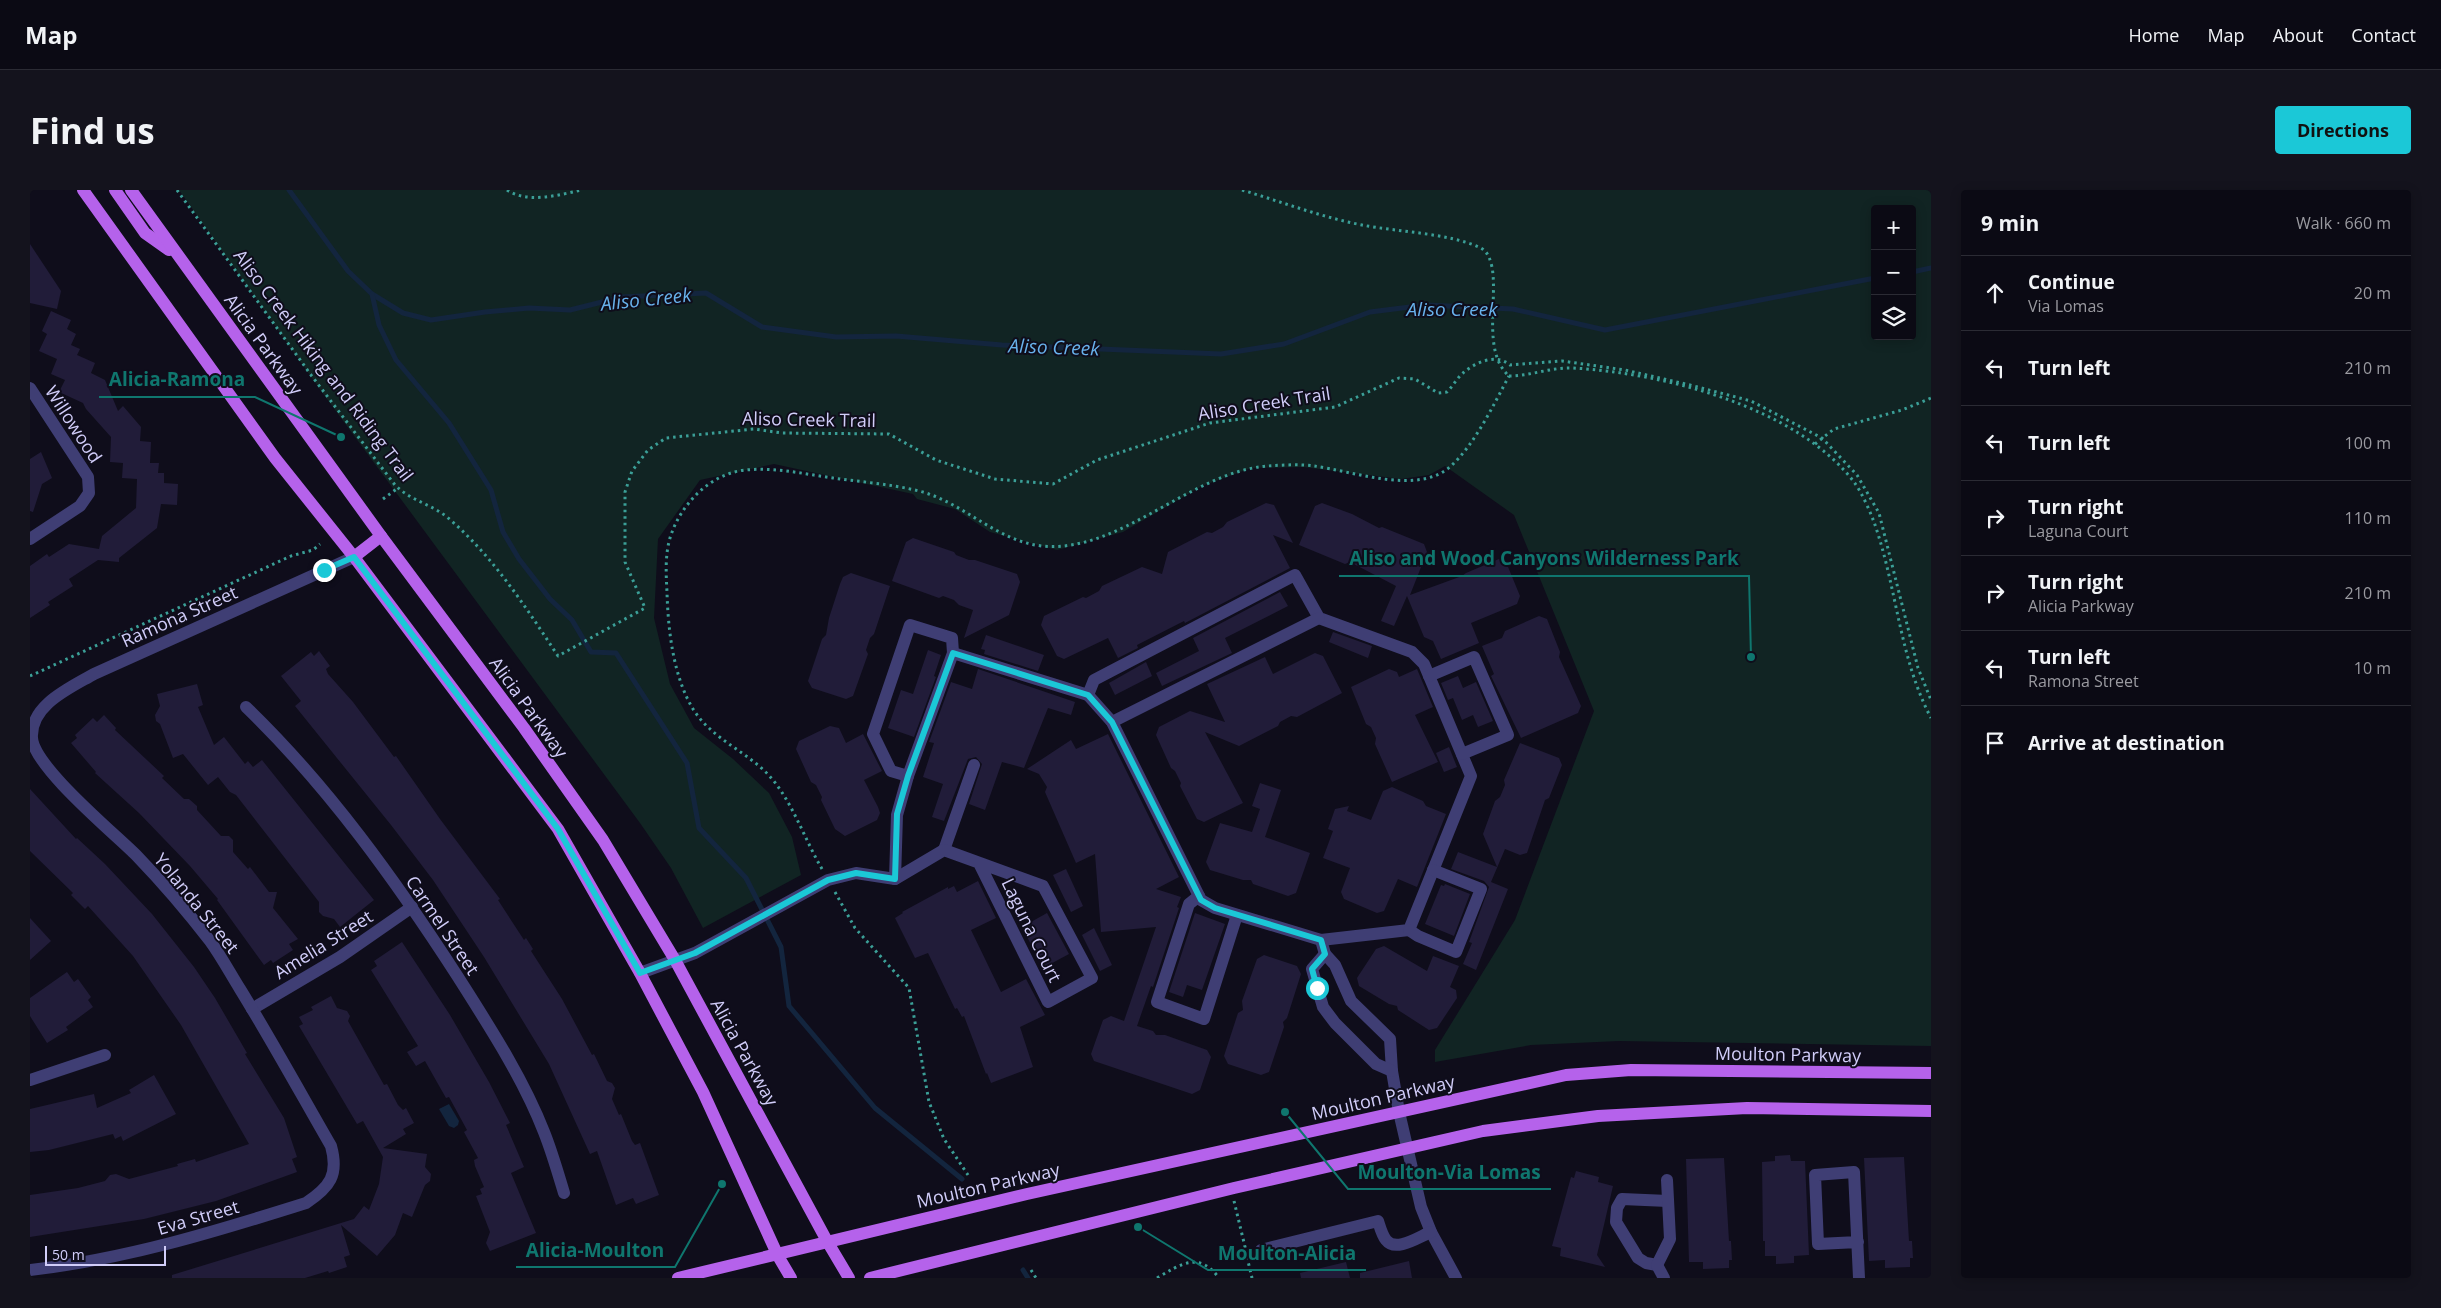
<!DOCTYPE html>
<meta charset="utf-8">
<style>
:root{--surface:#0b0a14;--page:#14131d;--text:#f1f3f6;--muted:#9a9aa0;--line:#2b2b34;--accent:#1bc8d7}
body{margin:0;font-family:"Open Sans",sans-serif;background:var(--page);color:var(--text)}
.controls{position:absolute;right:15px;top:15px;display:grid;overflow:hidden;border-radius:5px;box-shadow:0 2px 12px #0003}
.controls button{width:45px;height:45px;display:grid;place-items:center;padding:0;border:0;border-bottom:1px solid var(--line);background:var(--surface);color:var(--text);font:25px sans-serif}
.scale{position:absolute;left:15px;bottom:12px;width:121px;box-sizing:border-box;padding-left:5px;border:2px solid #d1cdf9;border-top:0;font-size:14px;line-height:18px;white-space:nowrap;color:#d1cdf9;-webkit-text-stroke:4px #0f0d1b;paint-order:stroke}
.stop{position:absolute;width:15px;height:15px;margin:-11px;border:4px solid #1bc8d7;border-radius:50%;background:#fff}
.stop.end{background:#1bc8d7;border-color:#fff;box-shadow:0 1px 5px #0008}
.list{margin:0;padding:0;list-style:none}
h2{display:flex;justify-content:space-between;align-items:center;height:65px;margin:0;padding:0 20px;font-size:21px}
h2 small{font-size:16px;font-weight:400;color:var(--muted)}
.list li{display:grid;grid-template-columns:32px 1fr auto;gap:15px;align-items:center;box-sizing:border-box;height:75px;padding:0 20px;border-top:1px solid var(--line)}
.list b{display:block;font-size:19px;white-space:nowrap}
.list p{margin:0;font-size:16px;white-space:nowrap;color:var(--muted)}
.list em{font-size:16px;font-style:normal;color:var(--muted)}
.icon{flex:none;width:28px;height:28px;fill:none;stroke:currentColor;stroke-width:2;stroke-linecap:round;stroke-linejoin:round}
.map{position:relative;flex:none;width:1901px;height:1088px;overflow:hidden;border-radius:5px}
header{display:flex;align-items:center;gap:30px;box-sizing:border-box;height:70px;padding:0 25px;background:var(--surface);border-bottom:1px solid var(--line)}
header strong{font-size:24px}
nav{display:flex;gap:28px;margin-inline-start:auto;font-size:18px}
.intro{display:flex;align-items:center;justify-content:space-between;box-sizing:border-box;height:120px;padding:0 30px}
h1{margin:0;font-size:35px}
.button{padding:12px 22px;border-radius:5px;background:var(--accent);color:#111;font-size:18px;font-weight:700}
main{display:flex;gap:30px;padding:0 30px}
aside{flex:1;background:var(--surface);border-radius:5px;box-shadow:0 2px 12px #0003}
.map>svg:first-child{display:block}
</style>
<header>
<strong>Map</strong>
<nav><a>Home</a><a>Map</a><a>About</a><a>Contact</a></nav>
</header>
<div class="intro"><h1>Find us</h1><a class="button">Directions</a></div>
<main>
<div class="map">
<svg width="1901" height="1088" viewBox="0 0 1901 1088">
<rect width="100%" height="100%" fill="#0f0d1b"/>
<path fill="#112423" fill-rule="evenodd" d="M 149,0 L 1901,0 L 1901,856 L 1589,851 L 1501,855 L 1405,872 L 1405,860 L 1485,730 L 1564,521 L 1484,325 L 1415,276 L 1399,285 L 1371,289 L 1273,277 L 1221,278 L 1172,296 L 1093,342 L 1027,360 L 960,342 L 925,319 L 887,309 L 883,304 L 744,274 L 670,290 L 628,349 L 624,428 L 640,494 L 664,538 L 703,569 L 739,603 L 762,647 L 771,685 L 673,738 L 641,678 L 610,633 L 294,205 ZM 1845,19 L 1882,19 L 1882,146 L 1845,146 Z"/>
<polygon fill="#13253e" points="419,914 429,931 428,935 424,938 419,936 409,919"/>
<g fill="none" stroke-linecap="round" stroke-linejoin="round">
<g stroke="#13253e" stroke-width="5">
<polyline points="259,0 318,81 342,104 373,123 401,130 455,122 499,118 540,120 592,107 676,103 732,137 806,147 866,146 972,155 1191,164 1254,154 1340,122 1396,115 1483,119 1575,140 1845,88"/>
<polyline points="1882,82 1901,78"/>
<polyline points="342,104 349,135 366,170 419,233 461,300 473,342 489,369 520,409 542,430 561,462 586,463 657,573 669,638 716,688 751,757 759,816 845,918 932,989"/>
<polyline points="993,1080 998,1088"/>
</g>
</g>
<g fill="#211c39">
<polygon points="0,54 31,101 27,119 0,113"/>
<polygon points="21,121 41,130 37,139 46,144 41,155 50,159 47,165 65,173 61,183 75,190 88,221 93,216 111,237 110,251 121,252 120,273 129,273 128,283 134,283 134,293 148,294 147,315 131,314 127,338 89,368 89,372 68,370 39,389 43,396 18,412 20,415 0,428 0,376 17,364 19,367 39,354 69,359 72,346 106,318 107,289 92,288 93,273 80,272 81,247 56,219 53,213 29,202 35,190 21,184 27,169 9,161 17,144 12,141"/>
<polygon points="11,262 22,288 12,294 3,322 0,321 0,269"/>
<polygon points="1236,313 1244,315 1263,353 1243,345 1260,378 1155,433 1154,431 1107,455 1108,458 1088,468 1078,448 1034,469 1027,466 1011,435 1014,426 1053,407 1056,408 1069,401 1072,396 1112,377 1132,384 1138,362 1177,342 1182,343 1193,337 1197,332"/>
<polygon points="1292,313 1322,324 1349,338 1352,337 1394,354 1397,362 1380,405 1432,386 1436,383 1469,369 1476,372 1490,406 1487,414 1441,433 1449,453 1411,469 1403,451 1394,447 1377,406 1364,436 1351,431 1366,396 1320,372 1315,374 1269,355 1285,316"/>
<polygon points="883,348 924,362 926,365 939,370 945,370 987,384 990,392 979,425 934,448 943,420 929,415 924,410 913,406 909,408 862,391 876,352"/>
<polygon points="821,383 860,396 844,444 840,448 836,460 838,464 823,506 816,509 782,498 778,491 792,449 796,445 799,428 810,394 813,387"/>
<polygon points="1250,402 1258,416 1195,448 1202,463 1132,496 1126,483 1169,461 1163,448"/>
<polygon points="1509,426 1517,429 1530,462 1529,467 1551,516 1548,523 1491,548 1461,486 1464,484 1452,456 1472,448 1475,441"/>
<polygon points="1303,442 1342,456 1338,468 1299,452"/>
<polygon points="956,445 1014,465 1008,481 954,464 955,460 951,459"/>
<polygon points="898,460 911,465 904,486 906,487 884,547 858,538 871,500 883,504"/>
<polygon points="289,461 300,476 296,479 298,484 323,512 364,567 366,566 373,576 410,629 470,709 468,710 494,750 496,748 503,759 501,761 532,809 562,865 564,864 577,891 582,893 585,898 582,909 589,925 591,924 602,951 605,955 610,953 629,1005 606,1014 603,1008 586,1015 567,961 560,964 519,874 454,767 403,690 361,635 265,516 271,511 251,486 281,462 284,466"/>
<polygon points="1285,463 1293,466 1312,503 1267,527 1261,526 1250,532 1248,536 1209,556 1175,542 1213,613 1174,632 1167,629 1150,596 1151,593 1145,581 1141,578 1126,545 1129,537 1160,521 1195,532 1177,494 1235,467 1243,484"/>
<polygon points="1116,472 1122,486 1085,505 1079,493"/>
<polygon points="948,479 1045,512 1041,525 1018,518 994,578 972,572 955,620 939,614 952,574 946,567 938,569 914,631 902,627 913,594 893,587 904,553 899,552 921,492 942,499"/>
<polygon points="1359,479 1367,482 1369,487 1387,479 1403,517 1385,525 1408,572 1362,592 1345,554 1346,548 1341,537 1336,534 1321,497"/>
<polygon points="1428,486 1433,498 1446,492 1463,531 1448,537 1443,525 1432,530 1423,508 1418,510 1411,493"/>
<polygon points="167,494 173,515 168,517 184,555 194,547 215,574 218,571 223,577 232,570 344,710 310,737 304,729 293,726 289,722 289,712 206,605 200,602 188,587 178,595 153,564 143,568 130,534 126,531 125,525 130,516 127,504"/>
<polygon points="74,525 86,538 85,540 134,586 132,588 154,609 159,609 167,616 167,620 191,646 199,646 203,650 203,662 218,679 220,677 239,702 247,702 243,718 268,749 259,754 263,760 243,773 241,770 234,775 187,710 188,709 160,676 109,623 65,583 66,582 41,553 47,548 45,545 63,528 67,532"/>
<polygon points="800,536 809,538 816,553 833,544 852,581 834,590 848,617 850,623 847,630 815,646 805,639 791,610 792,607 786,595 781,592 766,559 769,551"/>
<polygon points="1078,544 1149,687 1126,699 1151,707 1147,717 1149,718 1123,797 1121,796 1107,836 1123,841 1126,845 1135,845 1177,860 1181,867 1170,900 1162,904 1064,871 1061,864 1073,830 1081,826 1094,831 1126,737 1071,742 1065,664 1046,673 1015,602 1017,597 1009,584 997,579 1041,550 1046,559"/>
<polygon points="1490,553 1529,568 1532,575 1519,608 1515,610 1497,663 1490,665 1475,659 1461,692 1478,699 1446,780 1433,774 1442,753 1439,752 1459,697 1454,691 1421,679 1428,662 1467,677 1453,644 1465,611 1470,607 1475,595 1474,590"/>
<polygon points="1419,557 1427,577 1414,582 1406,563"/>
<polygon points="1230,593 1251,600 1235,647 1280,663 1266,703 1258,706 1223,694 1221,690 1213,690 1180,680 1176,672 1190,633 1222,642 1230,619 1222,616"/>
<polygon points="1362,597 1393,611 1396,616 1416,624 1387,697 1368,689 1354,721 1347,723 1314,709 1311,702 1320,678 1293,668 1303,641 1298,639 1305,619 1319,616 1317,621 1341,630 1353,601"/>
<polygon points="0,599 46,649 47,648 75,674 122,724 164,777 185,808 217,863 215,864 254,928 267,967 262,969 267,982 186,1011 114,1029 0,1047 0,1005 48,998 75,991 80,985 86,984 99,989 148,976 147,974 165,969 166,972 219,954 151,835 103,766 58,716 55,719 41,705 43,703 0,661"/>
<polygon points="1036,679 1053,716 1041,722 1023,685"/>
<polygon points="948,691 966,728 941,740 971,802 996,789 1015,825 990,837 1003,877 961,893 957,883 956,884 934,826 932,827 927,818 925,819 898,763 885,768 865,728 873,723 872,722 918,697 918,699 924,696 927,702"/>
<polygon points="1415,694 1440,704 1424,746 1395,734 1411,695 1414,696"/>
<polygon points="1017,723 1039,764 1013,778 992,737"/>
<polygon points="1165,723 1195,734 1172,800 1157,795 1153,807 1139,802"/>
<polygon points="0,728 21,751 0,770"/>
<polygon points="1064,738 1082,775 1070,781 1052,745"/>
<polygon points="372,752 420,825 459,892 480,933 476,935 494,977 481,983 506,1043 460,1061 456,1053 460,1042 446,1006 452,1004 450,999 454,997 445,976 444,970 448,968 434,942 437,940 419,907 416,908 395,871 386,876 377,862 388,856 341,780 347,776 344,771"/>
<polygon points="1354,756 1397,781 1403,766 1429,776 1420,797 1426,800 1427,808 1407,838 1399,840 1368,820 1367,816 1359,814 1329,796 1327,788 1346,759"/>
<polygon points="1234,765 1267,776 1271,784 1257,828 1253,832 1254,837 1239,882 1231,885 1198,874 1194,866 1208,823 1213,820 1212,811 1227,769"/>
<polygon points="37,782 44,792 48,789 61,807 58,810 63,817 36,837 38,840 17,853 0,826 0,808"/>
<polygon points="301,806 307,818 317,821 320,826 318,831 354,895 357,894 368,915 373,920 376,918 384,933 373,939 376,944 353,958 397,964 395,977 401,984 400,991 395,995 382,1027 373,1023 365,1045 347,1066 311,1035 320,1065 314,1067 317,1077 299,1083 298,1081 275,1088 142,1088 142,1085 324,1029 334,1016 339,1020 349,994 353,967 333,931 327,934 269,836 273,834 269,827 283,820 281,817"/>
<polygon points="124,885 146,924 93,951 91,946 85,949 83,944 19,960 0,962 0,919 64,904 67,918 101,903 99,900"/>
<polygon points="1760,965 1761,971 1775,971 1779,1065 1764,1066 1764,1073 1746,1074 1746,1066 1735,1066 1735,1051 1733,1051 1732,972 1745,971 1745,966"/>
<polygon points="1874,967 1879,1051 1882,1051 1883,1068 1880,1068 1880,1077 1855,1078 1855,1070 1839,1071 1834,968"/>
<polygon points="1694,968 1699,1051 1701,1051 1702,1070 1699,1070 1699,1078 1673,1079 1673,1072 1659,1072 1656,969"/>
<polygon points="1546,981 1569,987 1568,992 1583,996 1567,1065 1575,1077 1530,1066 1531,1058 1522,1056 1541,987 1544,988"/>
<polygon points="1379,1071 1382,1088 1330,1088 1330,1083"/>
<polygon points="1316,1072 1320,1088 1271,1088 1270,1083"/>
</g>
<g fill="none" stroke-linecap="round" stroke-linejoin="round">
<g stroke="#3b9f97" stroke-width="3" stroke-dasharray="2.5 4" stroke-linecap="butt">
<path d="M 147,0 L 281,185 L 365,295 C 381,311 401,314 417,327 C 463,366 495,416 528,466 L 615,418 L 595,372 L 595,302 L 602,281 L 618,260 L 636,248 L 724,239 L 752,243 L 859,244 L 906,270 L 965,289 L 1023,294 L 1067,270 L 1180,233 L 1305,217 L 1369,188 L 1385,189 L 1408,203 L 1417,202 C 1423,196 1427,188 1433,183 C 1446,172 1466,163 1480,175 L 1532,171 L 1595,180 L 1660,195 L 1721,211 L 1792,248 L 1827,285 L 1849,323 L 1888,478 L 1901,510"/>
<path d="M 477,0 C 498,14 528,5 552,0"/>
<path d="M 1212,0 C 1252,12 1291,27 1332,35 C 1368,42 1419,43 1451,58 C 1458,62 1460,69 1462,77 C 1468,110 1452,162 1479,186"/>
<path d="M 1479,186 C 1501,186 1521,177 1543,178 C 1633,183 1767,217 1824,292 C 1832,303 1839,319 1844,332 C 1867,397 1869,467 1901,528"/>
<polyline points="1785,254 1804,239 1872,220 1901,208"/>
<polyline points="353,309 368,298"/>
<polyline points="0,486 261,366 283,360 290,354"/>
<path d="M 792,679 C 775,650 764,616 743,590 C 720,562 683,551 663,519 C 643,486 638,439 637,402 C 636,384 635,365 640,348 C 650,315 680,283 716,280 C 745,277 774,284 803,288 C 831,292 861,294 889,301 C 933,312 966,351 1012,356 C 1089,364 1161,282 1237,276 C 1252,275 1270,274 1284,276 C 1323,281 1388,306 1421,276 C 1445,254 1464,214 1479,186"/>
<polyline points="805,702 825,738 879,798 899,912 914,949 938,985"/>
<polyline points="1204,1011 1216,1061"/>
<polyline points="1217,1067 1222,1088"/>
<polyline points="1001,1080 1006,1088"/>
<path d="M 1127,1088 C 1151,1074 1169,1061 1189,1088"/>
</g>
<g stroke="#3f3e74" stroke-width="12">
<polyline points="0,198 58,287 59,303 50,316 0,349"/>
<polygon points="1265,385 1289,428 1382,462 1394,474 1441,586 1379,740 1291,750 1185,718 1171,710 1082,532 1058,505 1064,490"/>
<polyline points="1399,486 1444,467 1478,545 1432,564"/>
<path d="M 216,517 C 298,596 366,691 428,787 C 459,836 493,888 514,942 C 522,962 528,983 534,1003"/>
<polyline points="1082,532 1289,428"/>
<polyline points="878,586 861,581 843,544 880,435 922,448 923,463 1058,505"/>
<polyline points="914,660 944,575"/>
<polyline points="865,689 867,625 878,586 923,463"/>
<polyline points="1169,706 1159,714 1127,812 1174,829 1207,725"/>
<polyline points="1379,740 1388,746 1426,762 1451,699 1403,680"/>
<polyline points="1291,750 1295,764 1305,775 1321,811 1360,849 1362,881 1369,922 1391,1017 1401,1042 1426,1088"/>
<polyline points="1295,764 1282,779 1293,817 1305,833 1346,874 1362,881"/>
<polyline points="610,783 665,763 798,690 826,683 865,689 914,660 1013,696 1062,788 1018,812 949,673"/>
<polyline points="222,819 310,767 382,717"/>
<polyline points="0,890 75,865"/>
<polyline points="1828,1052 1788,1054 1785,985 1824,982 1829,1088"/>
<path d="M 1231,1060 L 1348,1031 C 1350,1037 1352,1045 1356,1050 C 1366,1063 1390,1046 1401,1042"/>
<polyline points="1627,1075 1616,1073 1608,1068 1586,1032 1587,1018 1592,1009 1638,1011"/>
<polyline points="1627,1075 1640,1049 1637,990"/>
<polyline points="1627,1075 1634,1088"/>
<path d="M 0,1080 C 96,1069 184,1042 276,1013 C 300,997 309,985 301,956 C 271,904 242,851 210,799 C 200,783 191,766 180,751 C 157,721 132,692 106,665 C 84,643 4,577 2,548 C 0,515 40,498 64,484 L 324,367"/>
</g>
<g stroke="#b562eb" stroke-width="12">
<polyline points="53,0 245,268 324,367 528,639 610,783 673,902 748,1066 761,1088"/>
<polyline points="85,0 115,43 139,60"/>
<polyline points="101,0 351,346 494,538 573,650 645,770 797,1051 819,1088"/>
<polyline points="324,367 351,346"/>
<polyline points="648,1088 997,1004 1536,885 1601,880 1901,883"/>
<polyline points="840,1088 1204,998 1453,941 1568,926 1717,918 1901,921"/>
</g>
</g>
<g fill="none" stroke-linecap="round" stroke-linejoin="round">
<polyline stroke="#1bc8d7" stroke-width="6" points="294,380 324,367 528,639 610,783 665,763 798,690 826,683 865,689 867,624 878,586 923,463 1058,505 1082,532 1171,710 1185,718 1291,750 1295,764 1282,779 1287,798"/>
</g>
<g text-anchor="middle" dominant-baseline="central" stroke-width="4" stroke-linejoin="round" paint-order="stroke">
<g font-size="18" fill="#d1cdf9" stroke="#0f0d1b">
<text transform="translate(234 154) rotate(54)">Alicia Parkway</text>
<text transform="translate(294 175) rotate(53)">Aliso Creek Hiking and Riding Trail</text>
<text transform="translate(1234 213) rotate(-9)">Aliso Creek Trail</text>
<text transform="translate(779 229) rotate(1)">Aliso Creek Trail</text>
<text transform="translate(44 234) rotate(57)">Willowood</text>
<text transform="translate(149 426) rotate(-24)">Ramona Street</text>
<text transform="translate(499 517) rotate(54)">Alicia Parkway</text>
<text transform="translate(167 713) rotate(51)">Yolanda Street</text>
<text transform="translate(413 735) rotate(56)">Carmel Street</text>
<text transform="translate(1002 740) rotate(64)">Laguna Court</text>
<text transform="translate(293 754) rotate(-32)">Amelia Street</text>
<text transform="translate(715 862) rotate(61)">Alicia Parkway</text>
<text transform="translate(1758 864) rotate(1)">Moulton Parkway</text>
<text transform="translate(1353 907) rotate(-13)">Moulton Parkway</text>
<text transform="translate(958 995) rotate(-13)">Moulton Parkway</text>
<text transform="translate(168 1027) rotate(-16)">Eva Street</text>
</g>
<g font-size="19" font-style="italic" fill="#68b2ec" stroke="#0f0d1b">
<text transform="translate(616 109) rotate(-6)">Aliso Creek</text>
<text x="1422" y="119">Aliso Creek</text>
<text transform="translate(1024 157) rotate(2)">Aliso Creek</text>
</g>
</g>
<path fill="none" stroke="#0f766e" stroke-width="2" d="M311 247L225 207H69M1721 467L1719 386H1309M1255 922L1318 999H1521M692 994L645 1077H486M1108 1037L1178 1080H1336"/>
<g fill="#0f766e" stroke="#0f0d1b" stroke-width="2">
<circle cx="311" cy="247" r="5"/>
<circle cx="1721" cy="467" r="5"/>
<circle cx="1255" cy="922" r="5"/>
<circle cx="692" cy="994" r="5"/>
<circle cx="1108" cy="1037" r="5"/>
</g>
<g font-size="19" text-anchor="middle" font-weight="bold" fill="#0f766e" stroke="#0f0d1b" stroke-width="4" stroke-linejoin="round" paint-order="stroke">
<text x="147" y="196">Alicia-Ramona</text>
<text x="1514" y="375">Aliso and Wood Canyons Wilderness Park</text>
<text x="1419" y="989">Moulton-Via Lomas</text>
<text x="565" y="1067">Alicia-Moulton</text>
<text x="1257" y="1070">Moulton-Alicia</text>
</g>
</svg>
<div class="controls">
<button>+</button>
<button>−</button>
<button><svg class="icon" aria-label="layers" viewBox="0 0 24 24"><path d="M12 4l9 5-9 5-9-5zM3 14l9 5 9-5"/></svg></button>
</div>
<div class="scale">50 m</div>
<div class="stop" style="left:1287px;top:798px"></div>
<div class="stop end" style="left:294px;top:380px"></div>
</div>
<aside>
<h2>9 min<small>Walk · 660 m</small></h2>
<ul class="list">
<li><svg class="icon" aria-label="ahead" viewBox="0 0 24 24"><path d="M12 20V5M6 11l6-6 6 6"/></svg><div><b>Continue</b><p>Via Lomas</p></div><em>20 m</em></li>
<li><svg class="icon" aria-label="left" viewBox="0 0 24 24"><path d="M17 20v-9H6M10 6l-5 5 5 5"/></svg><div><b>Turn left</b></div><em>210 m</em></li>
<li><svg class="icon" aria-label="left" viewBox="0 0 24 24"><path d="M17 20v-9H6M10 6l-5 5 5 5"/></svg><div><b>Turn left</b></div><em>100 m</em></li>
<li><svg class="icon" aria-label="right" viewBox="0 0 24 24"><path d="M7 20v-9h11M14 6l5 5-5 5"/></svg><div><b>Turn right</b><p>Laguna Court</p></div><em>110 m</em></li>
<li><svg class="icon" aria-label="right" viewBox="0 0 24 24"><path d="M7 20v-9h11M14 6l5 5-5 5"/></svg><div><b>Turn right</b><p>Alicia Parkway</p></div><em>210 m</em></li>
<li><svg class="icon" aria-label="left" viewBox="0 0 24 24"><path d="M17 20v-9H6M10 6l-5 5 5 5"/></svg><div><b>Turn left</b><p>Ramona Street</p></div><em>10 m</em></li>
<li><svg class="icon" aria-label="arrive" viewBox="0 0 24 24"><path d="M6 21V4h12l-3 4 3 4H6"/></svg><div><b>Arrive at destination</b></div></li>
</ul>
</aside>
</main>
